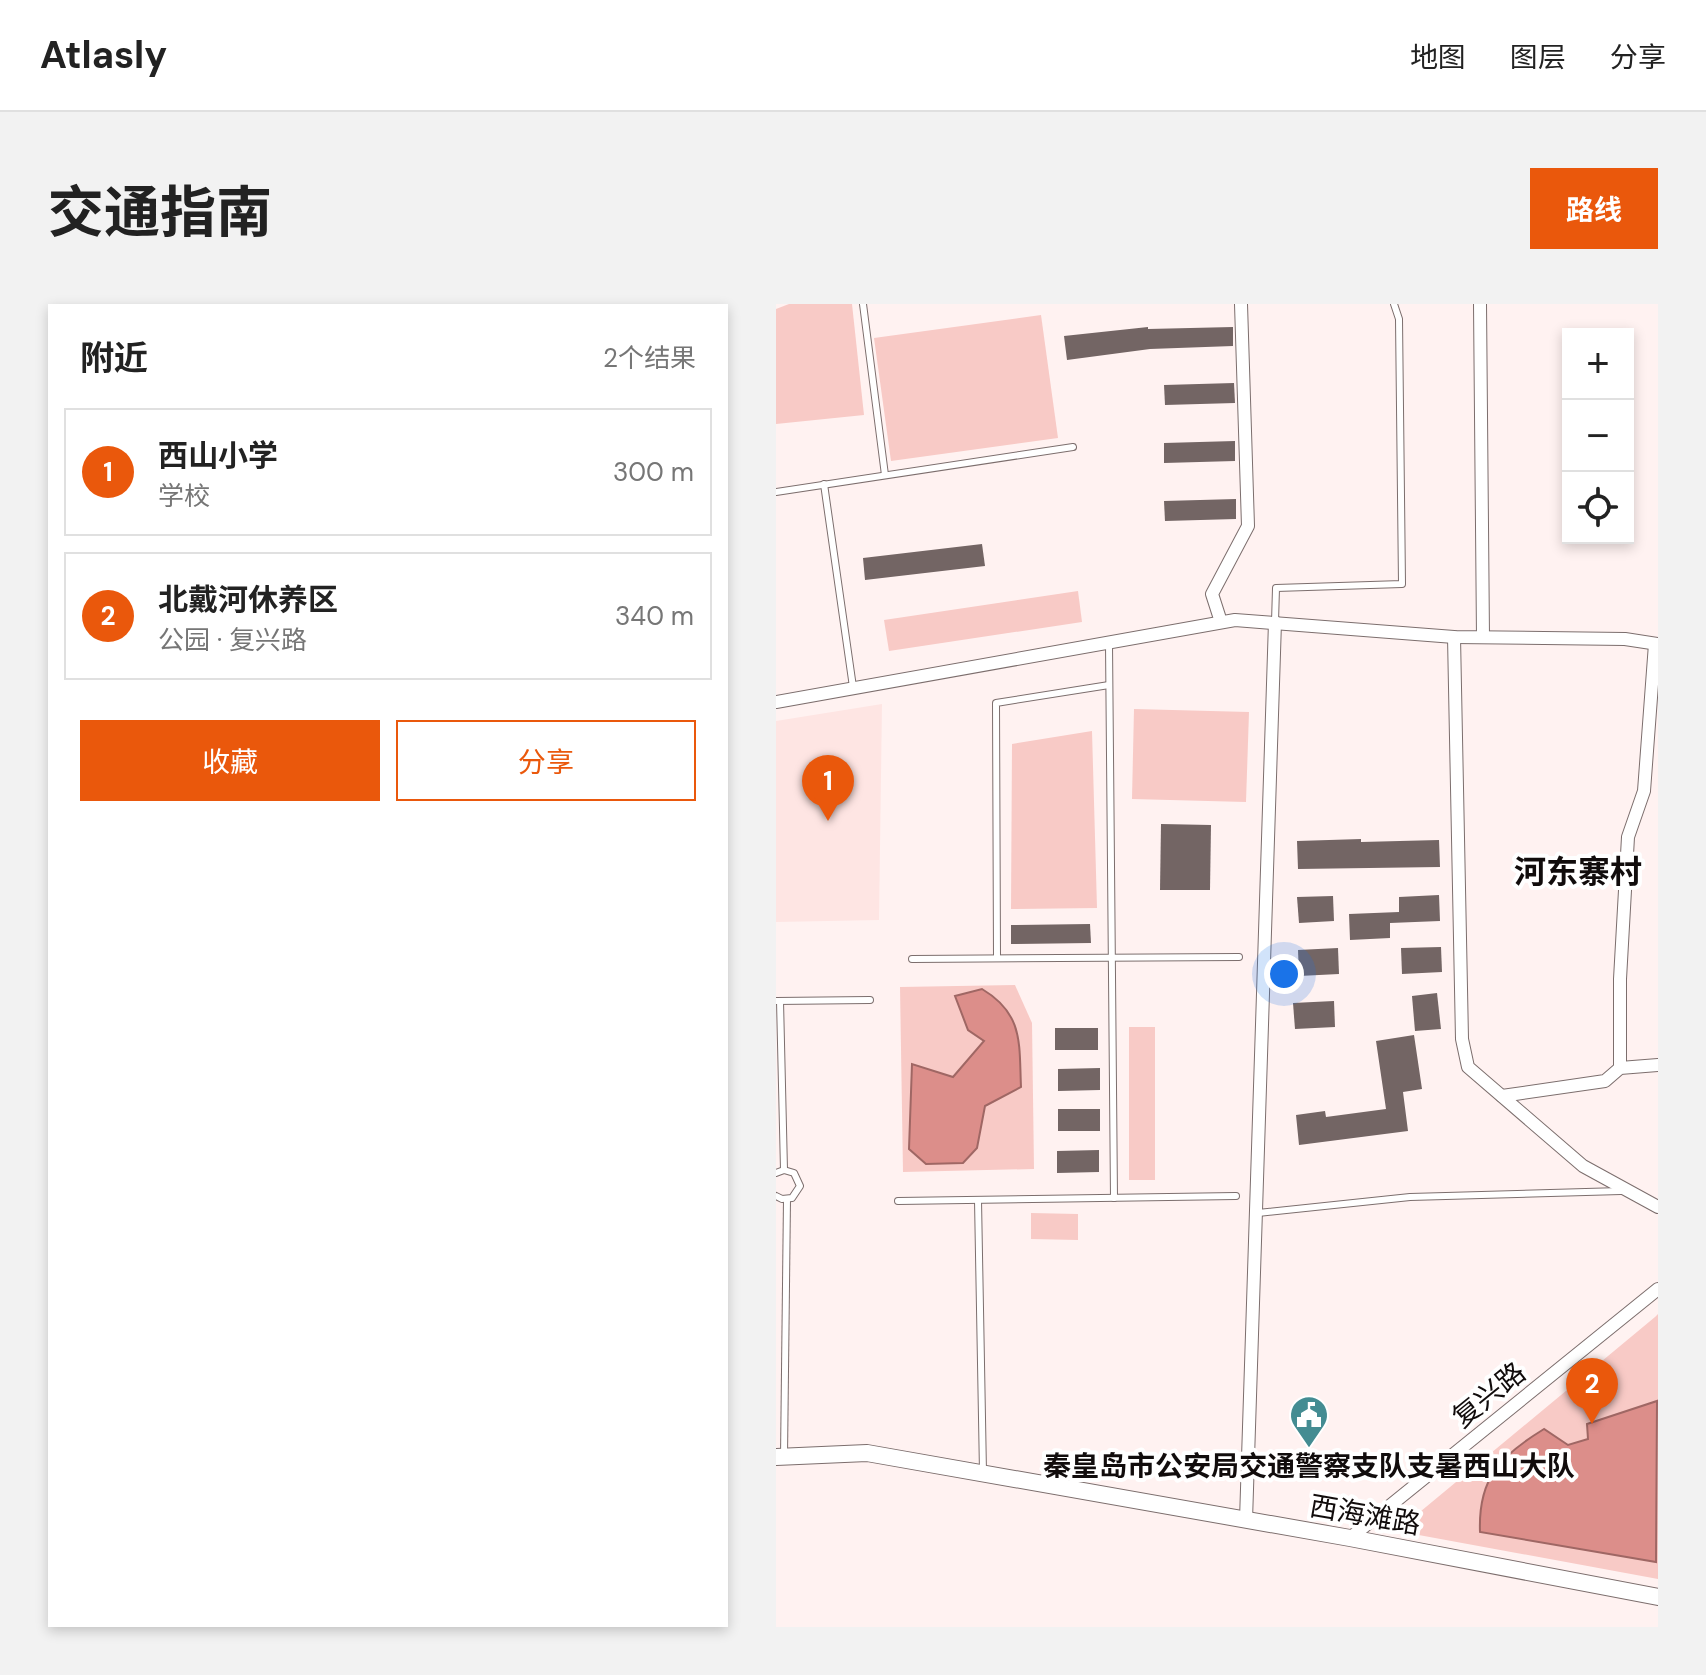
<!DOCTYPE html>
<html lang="zh">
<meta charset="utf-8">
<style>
:root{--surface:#fff;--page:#f2f2f2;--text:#222;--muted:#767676;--line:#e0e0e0;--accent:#ea580c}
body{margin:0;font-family:"DM Sans","Noto Sans SC",sans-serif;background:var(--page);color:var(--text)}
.controls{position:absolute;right:24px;top:24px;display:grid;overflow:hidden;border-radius:0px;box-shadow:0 4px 12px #0003}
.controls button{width:72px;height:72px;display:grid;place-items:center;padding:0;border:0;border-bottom:2px solid var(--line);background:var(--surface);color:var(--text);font:40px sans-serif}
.you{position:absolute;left:508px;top:670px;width:28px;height:28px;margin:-20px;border:6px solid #fff;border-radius:50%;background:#1a73e8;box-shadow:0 0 0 12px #1a73e833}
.badge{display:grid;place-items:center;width:52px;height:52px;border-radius:50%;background:var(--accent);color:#fff;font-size:26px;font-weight:700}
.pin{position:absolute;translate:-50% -66px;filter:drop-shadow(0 2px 4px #0008)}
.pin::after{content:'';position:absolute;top:42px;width:28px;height:24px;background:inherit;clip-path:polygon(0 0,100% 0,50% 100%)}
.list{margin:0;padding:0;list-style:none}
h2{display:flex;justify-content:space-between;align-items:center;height:104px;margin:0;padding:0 32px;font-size:34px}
h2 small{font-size:26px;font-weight:400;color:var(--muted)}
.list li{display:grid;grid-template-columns:52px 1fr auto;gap:24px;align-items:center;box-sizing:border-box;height:128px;margin:0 16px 16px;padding:0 16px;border:2px solid var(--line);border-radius:0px}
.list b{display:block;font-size:30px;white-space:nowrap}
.list p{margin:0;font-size:26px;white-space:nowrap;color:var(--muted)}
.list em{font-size:26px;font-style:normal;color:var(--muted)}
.actions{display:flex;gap:16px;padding:24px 32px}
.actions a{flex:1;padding:18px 0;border:2px solid var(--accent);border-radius:0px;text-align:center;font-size:28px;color:var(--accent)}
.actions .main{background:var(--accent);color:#fff}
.icon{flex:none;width:44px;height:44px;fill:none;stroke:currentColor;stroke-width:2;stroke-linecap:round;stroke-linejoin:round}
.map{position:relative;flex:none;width:882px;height:1323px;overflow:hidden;border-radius:0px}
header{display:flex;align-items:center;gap:48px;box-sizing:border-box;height:112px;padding:0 40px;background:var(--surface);border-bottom:2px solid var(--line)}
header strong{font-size:38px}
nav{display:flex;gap:44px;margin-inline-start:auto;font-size:28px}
.intro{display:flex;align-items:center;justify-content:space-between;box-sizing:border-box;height:192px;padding:0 48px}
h1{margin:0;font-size:56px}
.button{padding:20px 36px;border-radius:0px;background:var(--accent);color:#fff;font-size:28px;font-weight:700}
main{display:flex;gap:48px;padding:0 48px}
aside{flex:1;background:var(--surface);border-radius:0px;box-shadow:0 4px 12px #0003}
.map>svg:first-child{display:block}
</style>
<header>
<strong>Atlasly</strong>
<nav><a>地图</a><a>图层</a><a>分享</a></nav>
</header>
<div class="intro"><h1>交通指南</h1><a class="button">路线</a></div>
<main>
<aside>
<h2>附近<small>2个结果</small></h2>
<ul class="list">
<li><span class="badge">1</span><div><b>西山小学</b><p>学校</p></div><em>300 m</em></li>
<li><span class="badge">2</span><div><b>北戴河休养区</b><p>公园 · 复兴路</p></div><em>340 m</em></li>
</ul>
<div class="actions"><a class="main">收藏</a><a>分享</a></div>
</aside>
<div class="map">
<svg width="882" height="1323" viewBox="0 0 882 1323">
<rect width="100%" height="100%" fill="#fff2f1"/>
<polygon fill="#fee5e3" points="106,400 103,616 0,618 0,417"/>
<g fill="#f8cac6">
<polygon points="13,0 76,0 88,111 0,120 0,5"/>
<polygon points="265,11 282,134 115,157 98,34"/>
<polygon points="302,287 306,318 113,347 108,316"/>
<polygon points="358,405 473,408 470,498 356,495"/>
<polygon points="316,427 321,604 235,605 236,440"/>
<polygon points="239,681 256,719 258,865 127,868 124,683"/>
<rect x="353" y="723" width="26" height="153"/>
<polygon points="255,909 302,910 302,936 255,935"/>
<polygon points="882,1010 882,1275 621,1227 879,1013"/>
</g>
<g fill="#dc8e8a" stroke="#9f6764" stroke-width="2">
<path d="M 206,685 C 248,710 243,740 245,783 L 209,802 L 201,844 L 187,859 L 150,860 L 133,845 L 136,760 L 177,773 L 208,737 L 192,726 L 179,692 Z"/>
<path d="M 881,1097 L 880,1258 L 704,1228 C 702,1174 724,1152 768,1125 L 792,1141 L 812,1135 L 811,1120 Z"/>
</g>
<g fill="#736564">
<polygon points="372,23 372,25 457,23 457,42 374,45 291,56 288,32"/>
<polygon points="458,79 459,99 389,101 388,81"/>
<polygon points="459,137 459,157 388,159 388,139"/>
<polygon points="460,195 460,215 389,217 388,197"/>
<polygon points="206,240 209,262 89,276 87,254"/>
<polygon points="385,520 435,521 434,586 384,586"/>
<polygon points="585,535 585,538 663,536 664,563 522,565 521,537"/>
<polygon points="663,591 664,617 614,619 614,634 574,636 573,610 623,608 623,593"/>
<polygon points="557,592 558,617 523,619 521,593"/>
<polygon points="314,620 315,639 235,640 235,621"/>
<polygon points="665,643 666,668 626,670 625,644"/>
<polygon points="562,644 563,670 523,672 522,646"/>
<polygon points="661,689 665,725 639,727 636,692"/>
<polygon points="558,697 559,723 519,725 517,699"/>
<rect x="279" y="724" width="43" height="22"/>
<polygon points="638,731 646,785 627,788 632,827 523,841 520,811 549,807 550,813 610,805 600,737"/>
<polygon points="324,764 324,786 282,787 282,765"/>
<rect x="282" y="805" width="42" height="22"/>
<polygon points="323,846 323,868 281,869 281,847"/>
</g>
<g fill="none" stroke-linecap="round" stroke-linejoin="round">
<g stroke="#7c6e6d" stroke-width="8">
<g id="service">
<polyline points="87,0 109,171"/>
<polyline points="48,180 77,383"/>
<polyline points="0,188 297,143"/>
<polyline points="499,318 500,284 626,280 623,15 618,0"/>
<polyline points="333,340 338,894"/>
<polyline points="221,654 220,399 333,381"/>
<polyline points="136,655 463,653"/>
<polyline points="0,697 94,696"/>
<polyline points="4,697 8,866"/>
<polyline points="0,869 8,866 18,869 24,882 16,894 6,895 0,892"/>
<polyline points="202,896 207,1168"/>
<polyline points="122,897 460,892"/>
<polyline points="482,909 634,893 845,887"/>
<polyline points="8,1153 11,895"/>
</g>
</g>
<g stroke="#7c6e6d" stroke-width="14">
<g id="minor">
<polyline points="704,0 707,333"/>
<polyline points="445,318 436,290 472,222 465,0"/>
<polyline points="678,333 686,735 692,763 807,862 882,903"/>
<polyline points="0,398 459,316 678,333 849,335 882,340"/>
<polyline points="844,764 844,675 852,533 868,487 879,340"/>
<polyline points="726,792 829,777 844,764 882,761"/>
<polyline points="470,1216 499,318"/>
<polyline points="574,1234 882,985"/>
</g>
</g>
<g stroke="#7c6e6d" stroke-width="18">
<polyline id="secondary" points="0,1153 91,1149 574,1234 882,1293"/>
</g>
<use href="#service" stroke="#fff" stroke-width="6"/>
<use href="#minor" stroke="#fff" stroke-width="12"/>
<use href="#secondary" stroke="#fff" stroke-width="16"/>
</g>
<defs>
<g id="civic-pin" transform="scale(2)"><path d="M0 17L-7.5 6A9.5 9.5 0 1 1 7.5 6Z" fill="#448c92" stroke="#fff"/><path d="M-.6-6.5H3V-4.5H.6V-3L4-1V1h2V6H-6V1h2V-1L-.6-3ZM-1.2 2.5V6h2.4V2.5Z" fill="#fff"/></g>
</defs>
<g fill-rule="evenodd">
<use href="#civic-pin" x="533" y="1111"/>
</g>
<g text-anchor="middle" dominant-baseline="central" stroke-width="8" stroke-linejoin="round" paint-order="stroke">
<g font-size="28" fill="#110c0c" stroke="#fff">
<text transform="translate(713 1091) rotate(-39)">复兴路</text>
<text transform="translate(589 1211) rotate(10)">西海滩路</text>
</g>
<g font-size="28" font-weight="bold" fill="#110c0c" stroke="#fff">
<text x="533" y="1162">秦皇岛市公安局交通警察支队支暑西山大队</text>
</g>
<g font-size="32" font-weight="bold" fill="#110c0c" stroke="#fff">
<text x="802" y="568">河东寨村</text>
</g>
</g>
</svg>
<div class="controls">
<button>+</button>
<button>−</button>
<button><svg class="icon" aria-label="locate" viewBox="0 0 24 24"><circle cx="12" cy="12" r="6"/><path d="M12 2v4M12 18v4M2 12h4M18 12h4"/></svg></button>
</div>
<div class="you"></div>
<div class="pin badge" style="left:52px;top:517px">1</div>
<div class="pin badge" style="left:816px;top:1120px">2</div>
</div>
</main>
